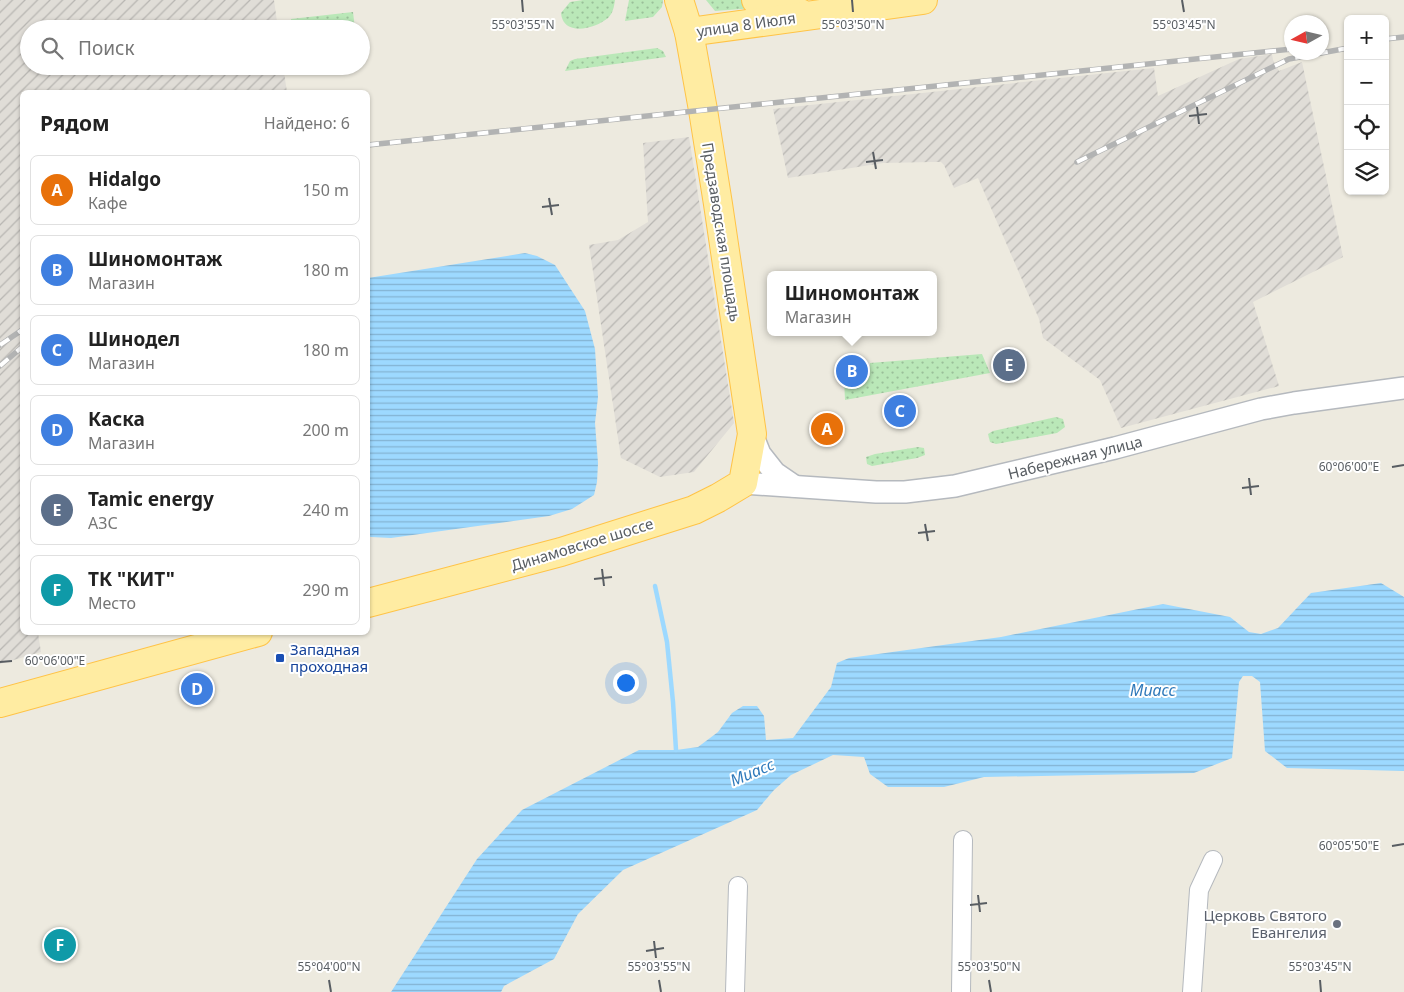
<!DOCTYPE html>
<html lang="ru">
<meta charset="utf-8">
<style>
:root{--surface:#fff;--page:#f6f6f6;--text:#222;--muted:#767676;--line:#e0e0e0;--accent:#1a73e8}
body{margin:0;font-family:"Noto Sans",sans-serif;background:var(--page);color:var(--text)}
.controls{position:absolute;right:15px;top:15px;display:grid;overflow:hidden;border-radius:8px;box-shadow:0 1px 4px #0004}
.controls button{width:45px;height:45px;display:grid;place-items:center;padding:0;border:0;border-bottom:1px solid var(--line);background:var(--surface);color:var(--text);font:25px sans-serif}
.compass{position:absolute;left:1284px;top:15px;width:45px;height:45px;border-radius:50%;background:var(--surface);box-shadow:0 1px 4px #0004;rotate:262deg}
.you{position:absolute;left:625px;top:682px;width:18px;height:18px;margin:-12px;border:4px solid #fff;border-radius:50%;background:#1a73e8;box-shadow:0 0 0 8px #1a73e833}
.badge{display:grid;place-items:center;width:32px;height:32px;border-radius:50%;background:var(--accent);color:#fff;font-size:16px;font-weight:700}
.pin{position:absolute;translate:-50% -50%;border:2px solid #fff;box-shadow:0 1px 5px #0006}
.popup{position:absolute;left:767px;top:271px;width:170px;height:65px;box-sizing:border-box;display:grid;place-content:center;border-radius:8px;background:var(--surface);filter:drop-shadow(0 1px 4px #0005);font-size:16px;white-space:nowrap;color:var(--muted)}
.popup b{font-size:19px;color:var(--text)}
.popup::after{content:'';position:absolute;left:50%;top:100%;margin-left:-10px;border:10px solid transparent;border-top-color:var(--surface)}
.list{margin:0;padding:0;list-style:none}
h2{display:flex;justify-content:space-between;align-items:center;height:65px;margin:0;padding:0 20px;font-size:21px}
h2 small{font-size:16px;font-weight:400;color:var(--muted)}
.list li{display:grid;grid-template-columns:32px 1fr auto;gap:15px;align-items:center;box-sizing:border-box;height:70px;margin:0 10px 10px;padding:0 10px;border:1px solid var(--line);border-radius:8px}
.list b{display:block;font-size:19px;white-space:nowrap}
.list p{margin:0;font-size:16px;white-space:nowrap;color:var(--muted)}
.list em{font-size:16px;font-style:normal;color:var(--muted)}
.icon{flex:none;width:28px;height:28px;fill:none;stroke:currentColor;stroke-width:2;stroke-linecap:round;stroke-linejoin:round}
.map{position:relative;flex:none;width:1404px;height:992px;overflow:hidden}
.search{position:absolute;background:var(--surface);box-shadow:0 1px 4px #0004;left:20px;top:20px;width:350px;height:55px;display:flex;align-items:center;gap:12px;box-sizing:border-box;padding:0 18px;border-radius:28px;color:var(--muted);font-size:19px}
.panel{position:absolute;background:var(--surface);box-shadow:0 1px 4px #0004;left:20px;top:90px;width:350px;height:545px;border-radius:8px}
.map>svg:first-child{display:block}
</style>
<div class="map">
<svg width="1404" height="992" viewBox="0 0 1404 992">
<defs>
<pattern id="industrial-furrows" width="10" height="10" patternUnits="userSpaceOnUse" patternTransform="scale(1.25)"><rect width="10" height="10" fill="#e0ddd7"/><path d="M-1 1l2-2M0 10L10 0M9 11l2-2" fill="none" stroke="#b8b6b2"/></pattern>
<pattern id="grass-dots" width="8" height="8" patternUnits="userSpaceOnUse" patternTransform="scale(1.25)"><rect width="8" height="8" fill="#bae8b8"/><path d="M2 2h.1M6 6h.1" fill="none" stroke="#9abf99" stroke-width="1.8" stroke-linecap="round"/></pattern>
<pattern id="water-rules" width="6" height="5" patternUnits="userSpaceOnUse" patternTransform="scale(1.25)"><rect width="6" height="5" fill="#9dd9ff"/><path d="M0 2.5h6" fill="none" stroke="#83b3d2"/></pattern>
</defs>
<rect width="100%" height="100%" fill="#edeadf"/>
<g fill="url(#industrial-furrows)">
<polygon points="0,0 274,0 278,29 29,29 29,66 283,66 287,92 22,92 22,543 21,544 22,632 38,633 41,652 0,664"/>
<polygon points="1272,54 1273,60 1279,71 1302,62 1343,257 1253,302 1279,386 1121,428 1100,380 1043,338 1039,319 978,178 954,188 944,165 941,162 932,162 883,163 788,178 773,109 1154,68 1158,96 1239,59"/>
<polygon points="689,137 734,423 694,472 660,477 621,458 589,245 618,240 648,222 643,143"/>
</g>
<g fill="url(#grass-dots)">
<path d="M 583,0 L 615,0 C 614,7 613,13 608,18 C 595,29 563,37 561,13 L 570,2 Z"/>
<polygon points="629,0 663,0 662,7 653,17 625,21"/>
<polygon points="706,0 743,0 767,7 715,11"/>
<polygon points="353,12 355,29 285,29 284,24 291,23 291,19"/>
<polygon points="657,48 663,51 666,57 565,71 570,61 575,59"/>
<polygon points="982,354 990,373 845,400 844,379 870,376 870,363"/>
<polygon points="1056,417 1063,419 1065,427 1057,433 996,444 990,442 988,434 993,431"/>
<polygon points="918,447 924,448 925,455 917,458 872,466 867,464 866,457 875,454"/>
</g>
<g fill="url(#water-rules)">
<polygon points="525,253 537,256 555,265 585,311 595,349 598,397 595,423 598,463 597,482 594,495 572,509 549,516 391,538 371,537 368,536 368,278"/>
<polygon points="1381,583 1404,597 1404,771 1287,768 1265,751 1260,682 1252,676 1243,676 1239,682 1232,758 1194,773 984,777 944,787 888,787 870,774 864,757 833,755 791,775 774,790 757,810 623,870 578,914 554,959 504,986 501,992 391,992 477,859 522,810 639,750 676,750 698,747 718,732 732,713 743,706 757,706 764,716 766,740 793,738 831,687 837,663 849,658 1001,637 1163,604 1230,617 1249,632 1261,634 1278,628 1311,593"/>
</g>
<g fill="none" stroke-linecap="round" stroke-linejoin="round">
<polyline stroke="#9dd9ff" stroke-width="4.5" points="655,586 667,642 673,702 676,750"/>
<g stroke="#b5b9be" stroke-width="20">
<g id="minor">
<polyline points="735,992 738,886"/>
<polyline points="961,992 963,840"/>
<polyline points="1192,992 1199,890 1213,860"/>
</g>
</g>
<g stroke="#b5b9be" stroke-width="24">
<g id="tertiary">
<polyline points="752,434 760,454 775,473 794,486"/>
<polyline points="743,483 876,492 905,492 955,486 1115,448 1261,409 1294,403 1404,388"/>
</g>
</g>
<g stroke="#ffc346" stroke-width="30">
<g id="primary">
<polyline points="756,0 800,13"/>
<polyline points="689,32 923,0"/>
<polyline points="368,603 561,552 694,510 718,498 743,483 752,434 718,204 703,110 689,32 679,0"/>
<polyline points="0,703 258,632"/>
</g>
</g>
<use href="#minor" stroke="#fff" stroke-width="18"/>
<use href="#tertiary" stroke="#fff" stroke-width="21"/>
<use href="#primary" stroke="#ffeca2" stroke-width="28"/>
<g stroke="#b2b3b3" stroke-width="5.5">
<g id="rail">
<polyline points="1385,39 1404,37"/>
<polyline points="368,145 1292,49"/>
<polyline points="1077,162 1289,59 1348,48"/>
<polyline points="0,345 22,330"/>
<polyline points="0,366 22,347"/>
</g>
</g>
<use href="#rail" stroke="#fff" stroke-width="4" stroke-dasharray="11" stroke-linecap="butt"/>
</g>
<path fill="none" stroke="#585d62" stroke-width="2" d="M 522,0 L 523,12M 852,0 L 853,12M 1182,0 L 1184,12M 1197,107 L 1199,124M 1189,116 L 1207,114M 873,152 L 876,169M 866,162 L 883,160M 549,198 L 552,215M 542,207 L 559,205M 1392,467 L 1404,465M 1249,478 L 1251,495M 1242,488 L 1259,486M 925,524 L 928,541M 918,533 L 935,531M 602,569 L 604,586M 594,579 L 612,577M 0,662 L 12,661M 1392,846 L 1404,844M 978,895 L 980,912M 970,905 L 987,903M 654,941 L 656,958M 646,951 L 664,948M 329,980 L 331,992M 659,980 L 661,992M 989,980 L 991,992M 1320,980 L 1321,992"/>
<rect fill="#1a4fb4" stroke="#fff" stroke-width="2" x="275" y="653" width="10" height="10" rx="2.5"/>
<circle fill="#6b7280" stroke="#fff" stroke-width="2" cx="1337" cy="924" r="5"/>
<g text-anchor="middle" dominant-baseline="central" stroke-width="4" stroke-linejoin="round" paint-order="stroke">
<g font-size="15" fill="#585d62" stroke="#fff">
<text transform="translate(746 24) rotate(-8)">улица 8 Июля</text>
<text transform="translate(722 232) rotate(81)">Предзаводская площадь</text>
<text transform="translate(1075 457) rotate(-14)">Набережная улица</text>
<text transform="translate(582 544) rotate(-17)">Динамовское шоссе</text>
</g>
<g font-size="15" fill="#164399" stroke="#fff" text-anchor="start">
<text x="290" y="649">Западная<tspan x="290" dy="17">проходная</tspan></text>
</g>
<g font-size="15" fill="#5b616d" stroke="#fff" text-anchor="end">
<text x="1327" y="915">Церковь Святого<tspan x="1327" dy="17">Евангелия</tspan></text>
</g>
<g font-size="16" font-style="italic" fill="#307abb" stroke="#fff">
<text x="1153" y="690">Миасс</text>
<text transform="translate(752 772) rotate(-23)">Миасс</text>
</g>
</g>
<g font-size="12" text-anchor="middle" fill="#585d62" stroke="#fff" stroke-width="4" stroke-linejoin="round" paint-order="stroke">
<text x="523" y="29">55°03'55"N</text>
<text x="853" y="29">55°03'50"N</text>
<text x="1184" y="29">55°03'45"N</text>
<text x="1349" y="471">60°06'00"E</text>
<text x="55" y="665">60°06'00"E</text>
<text x="1349" y="850">60°05'50"E</text>
<text x="329" y="971">55°04'00"N</text>
<text x="659" y="971">55°03'55"N</text>
<text x="989" y="971">55°03'50"N</text>
<text x="1320" y="971">55°03'45"N</text>
</g>
</svg>
<div class="controls">
<button>+</button>
<button>−</button>
<button><svg class="icon" aria-label="locate" viewBox="0 0 24 24"><circle cx="12" cy="12" r="6"/><path d="M12 2v4M12 18v4M2 12h4M18 12h4"/></svg></button>
<button><svg class="icon" aria-label="layers" viewBox="0 0 24 24"><path d="M12 4l9 5-9 5-9-5zM3 14l9 5 9-5"/></svg></button>
</div>
<svg class="compass" viewBox="-18 -18 36 36"><path d="M0-13l5 13h-10z" fill="#e53935"/><path d="M0 13l5-13h-10z" fill="#767676"/></svg>
<div class="you"></div>
<div class="pin badge" style="left:827px;top:429px;background:#e8710a">A</div>
<div class="pin badge" style="left:852px;top:371px;background:#3f7fe0">B</div>
<div class="popup"><b>Шиномонтаж</b>Магазин</div>
<div class="pin badge" style="left:900px;top:411px;background:#3f7fe0">C</div>
<div class="pin badge" style="left:197px;top:689px;background:#3f7fe0">D</div>
<div class="pin badge" style="left:1009px;top:365px;background:#5c6f8a">E</div>
<div class="pin badge" style="left:60px;top:945px;background:#0f9aa8">F</div>
<div class="search"><svg class="icon" aria-label="search" viewBox="0 0 24 24"><circle cx="10" cy="10" r="6"/><path d="M15 15l6 6"/></svg>Поиск</div>
<section class="panel">
<h2>Рядом<small>Найдено: 6</small></h2>
<ul class="list">
<li><span class="badge" style="background:#e8710a">A</span><div><b>Hidalgo</b><p>Кафе</p></div><em>150 m</em></li>
<li><span class="badge" style="background:#3f7fe0">B</span><div><b>Шиномонтаж</b><p>Магазин</p></div><em>180 m</em></li>
<li><span class="badge" style="background:#3f7fe0">C</span><div><b>Шинодел</b><p>Магазин</p></div><em>180 m</em></li>
<li><span class="badge" style="background:#3f7fe0">D</span><div><b>Каска</b><p>Магазин</p></div><em>200 m</em></li>
<li><span class="badge" style="background:#5c6f8a">E</span><div><b>Tamic energy</b><p>АЗС</p></div><em>240 m</em></li>
<li><span class="badge" style="background:#0f9aa8">F</span><div><b>ТК &quot;КИТ&quot;</b><p>Место</p></div><em>290 m</em></li>
</ul>
</section>
</div>
